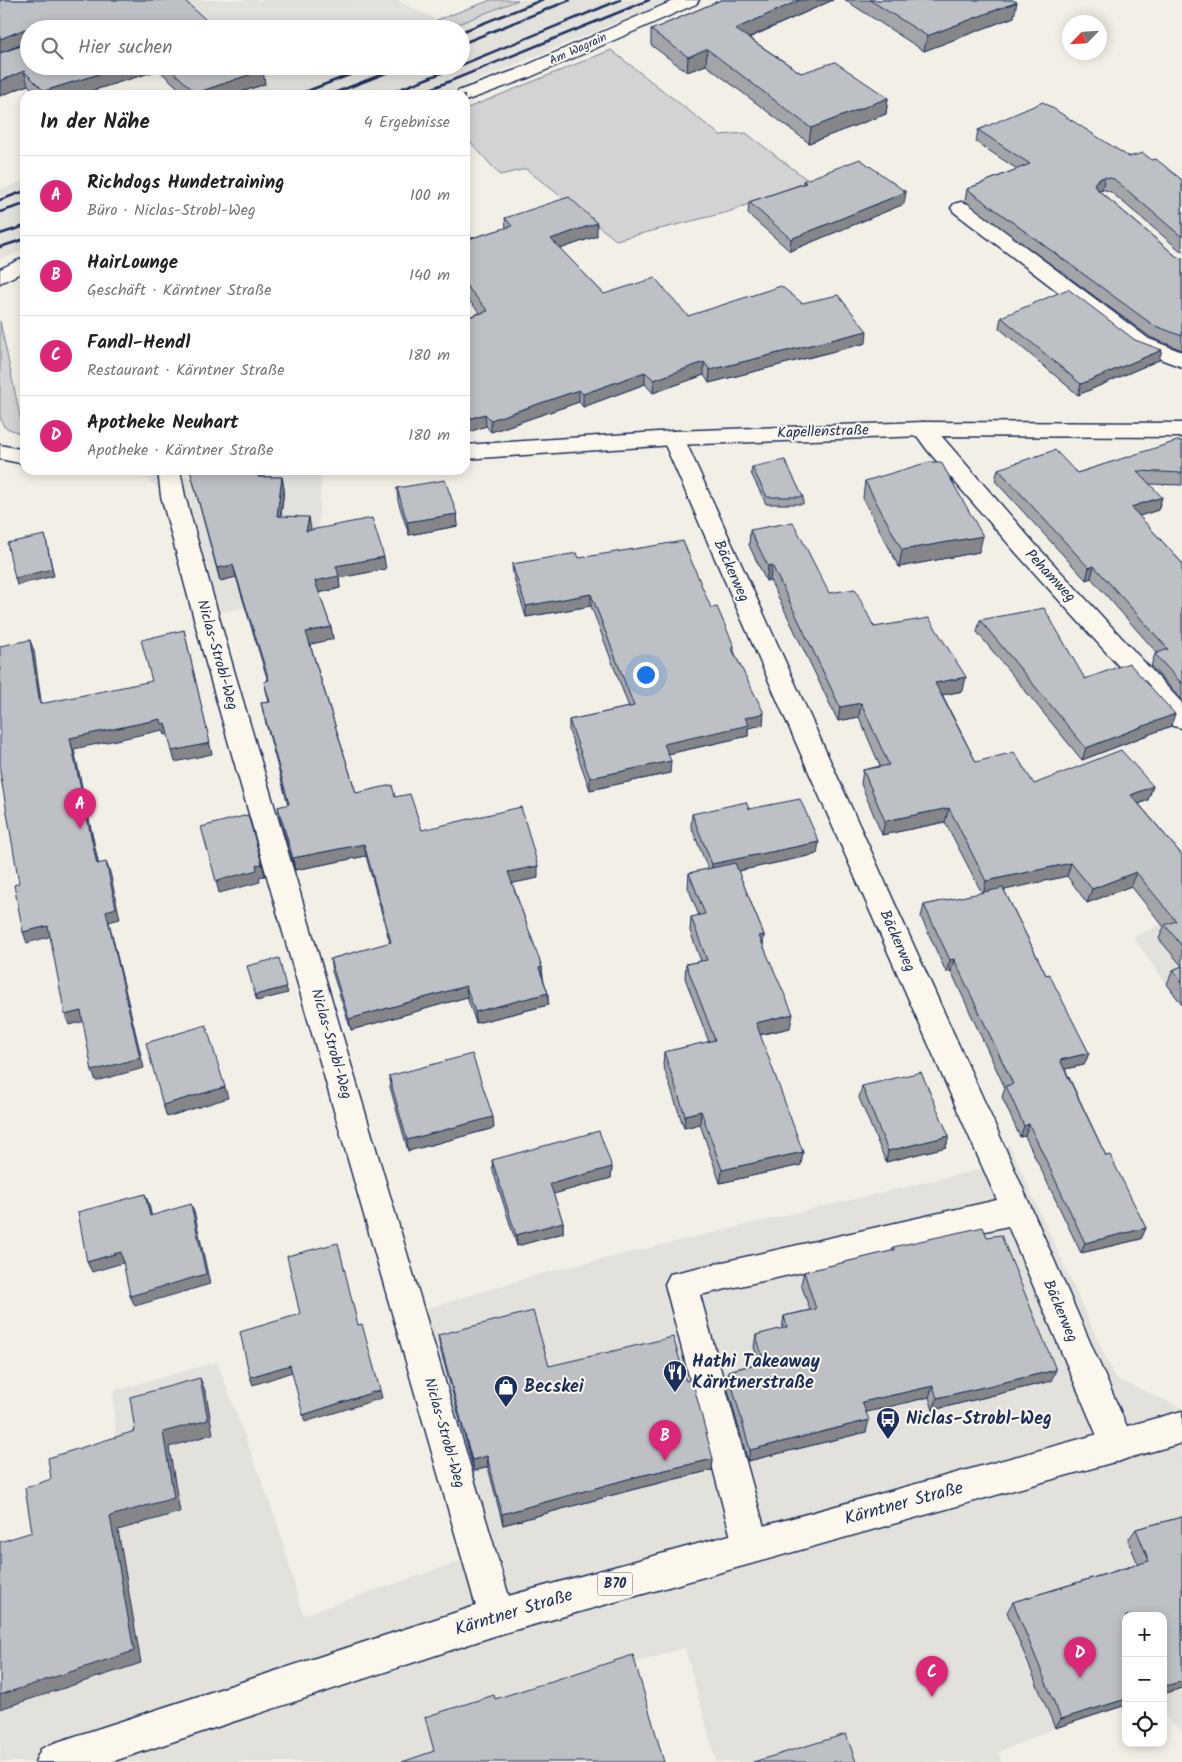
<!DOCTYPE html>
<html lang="de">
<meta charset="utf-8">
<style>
:root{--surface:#fff;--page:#f2f2f2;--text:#222;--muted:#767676;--line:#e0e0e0;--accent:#db2777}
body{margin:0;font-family:Kalam,sans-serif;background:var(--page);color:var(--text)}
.controls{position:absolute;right:15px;bottom:15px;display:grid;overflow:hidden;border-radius:10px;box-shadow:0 2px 12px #0003}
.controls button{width:45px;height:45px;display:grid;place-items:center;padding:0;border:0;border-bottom:1px solid var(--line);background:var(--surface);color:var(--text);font:25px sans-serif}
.compass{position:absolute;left:1062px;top:15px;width:45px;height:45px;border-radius:50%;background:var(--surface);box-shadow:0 2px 12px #0003;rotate:245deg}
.you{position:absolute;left:645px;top:674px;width:18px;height:18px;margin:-12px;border:4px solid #fff;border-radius:50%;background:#1a73e8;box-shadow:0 0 0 8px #1a73e833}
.badge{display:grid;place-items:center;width:32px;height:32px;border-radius:50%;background:var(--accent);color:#fff;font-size:16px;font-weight:700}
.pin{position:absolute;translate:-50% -41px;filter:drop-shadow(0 1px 2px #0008)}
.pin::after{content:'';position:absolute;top:26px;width:18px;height:15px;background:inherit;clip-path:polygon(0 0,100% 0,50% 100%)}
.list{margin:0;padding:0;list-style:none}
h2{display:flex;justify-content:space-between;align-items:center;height:65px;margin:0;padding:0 20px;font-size:21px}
h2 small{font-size:16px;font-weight:400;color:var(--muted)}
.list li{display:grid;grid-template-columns:32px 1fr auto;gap:15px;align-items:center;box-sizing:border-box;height:80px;padding:0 20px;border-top:1px solid var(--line)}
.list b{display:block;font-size:19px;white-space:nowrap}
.list p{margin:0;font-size:16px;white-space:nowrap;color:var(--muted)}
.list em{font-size:16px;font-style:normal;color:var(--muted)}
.icon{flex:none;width:28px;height:28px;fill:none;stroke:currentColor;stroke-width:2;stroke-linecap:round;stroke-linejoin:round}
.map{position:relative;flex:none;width:1182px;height:1762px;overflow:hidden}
.search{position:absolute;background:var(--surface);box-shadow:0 2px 12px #0003;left:20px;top:20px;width:450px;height:55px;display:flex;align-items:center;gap:12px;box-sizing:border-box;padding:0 18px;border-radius:28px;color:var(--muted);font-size:19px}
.panel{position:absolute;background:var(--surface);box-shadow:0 2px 12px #0003;left:20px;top:90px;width:450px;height:385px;border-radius:15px}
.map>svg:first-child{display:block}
</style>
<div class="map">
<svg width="1182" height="1762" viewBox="0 0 1182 1762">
<rect width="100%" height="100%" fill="#f2efe6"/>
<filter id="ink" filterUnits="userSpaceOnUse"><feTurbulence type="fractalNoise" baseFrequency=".02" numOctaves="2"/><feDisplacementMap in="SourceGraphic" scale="10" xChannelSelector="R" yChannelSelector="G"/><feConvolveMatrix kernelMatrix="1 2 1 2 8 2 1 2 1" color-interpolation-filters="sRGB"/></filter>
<g filter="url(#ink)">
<g fill="#e2e1dc">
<polygon points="0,0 397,0 451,27 518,0 671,0 442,95 184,95 152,66 461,66 461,29 29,29 29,46 0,57"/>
<polygon points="25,181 25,250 0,259 0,189"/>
<polygon points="322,473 318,531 304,594 195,618 160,490 146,478"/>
<polygon points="1182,916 1182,1006 1133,937"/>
<polygon points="1009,1144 1115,1378 1182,1408 1182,1731 1163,1714 1163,1616 1126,1616 1126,1705 1055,1728 999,1752 1001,1762 716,1762 685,1648 526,1695 540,1762 0,1762 0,1555 120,1517 113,1391 217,1362 277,1522 303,1615 479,1555 410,1314 540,1274 981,1169"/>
</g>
<g fill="#d2d3d2" stroke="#768198">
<polygon points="491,0 518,0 451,27 437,20"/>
<polygon points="611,50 720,135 746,133 809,181 728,212 616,240 526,169 500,175 465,136 465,109"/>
<polygon points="0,321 24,435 4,427 0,417"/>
</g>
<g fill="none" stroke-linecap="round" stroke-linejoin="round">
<g stroke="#1b2f5e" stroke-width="3">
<g id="minor">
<polygon points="675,0 699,0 696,4 528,78 465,101 465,95 456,95 458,91 516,70"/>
<polygon points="961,202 968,204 1149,339 1182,352 1182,367 1133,349 954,212 951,208 954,204"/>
<polygon points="25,257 25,271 0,283 0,269"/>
<polygon points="923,422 931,424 1035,544 1182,703 1182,728 1173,726 1019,556 928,451 912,429 915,424"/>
<polygon points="673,431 681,433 684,438 995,1125 1135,1445 1130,1457 1118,1462 1106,1457 1008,1226 700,1295 769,1545 763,1557 751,1563 739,1557 733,1545 665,1284 670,1274 997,1200 662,438 665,433"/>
<polygon points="158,470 180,470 185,496 233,667 515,1617 510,1630 497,1635 484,1630 479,1617 207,667 161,496"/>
</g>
</g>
<g stroke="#1b2f5e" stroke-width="3">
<g id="major">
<polygon points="923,422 1182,423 1182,437 923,436 673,445 465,459 465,445 673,431"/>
<polygon points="0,445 25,450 25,464 0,459"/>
<polygon points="1182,1411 1182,1443 497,1635 111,1762 35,1762 41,1749 54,1743 497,1599"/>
</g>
</g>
<use href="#minor" fill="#fbf7ec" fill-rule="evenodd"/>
<use href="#major" fill="#fbf7ec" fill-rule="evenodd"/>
<g stroke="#1b2f5e" stroke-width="2.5">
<polyline points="461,32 542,0"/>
<polyline points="461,44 570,0"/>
<polyline points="461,65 620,0"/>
<polyline points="297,95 373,66"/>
<polyline points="329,95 404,66"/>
<polyline points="385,95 459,66"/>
<polyline points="416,95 649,0"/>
<polyline points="0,200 25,191"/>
<polyline points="0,212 25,204"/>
<polyline points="0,234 25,226"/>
<polyline points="0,247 25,239"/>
</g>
</g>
<g fill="#a3a5a9" stroke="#1b2f5e" fill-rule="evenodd">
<path d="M 0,0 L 184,0 L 29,66 L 259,66 L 265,84 L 232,95 L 186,95 L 159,70 L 78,95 L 38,95 L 28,85 L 0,96 ZM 27,43 L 27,44 L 0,53 Z"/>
<polygon points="721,0 833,0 749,38 801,73 888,98 886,114 809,143 706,65 687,72 651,45 651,30"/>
<polygon points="845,0 1013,0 1014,17 924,51"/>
<polygon points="978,130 1152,160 1182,180 1182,252 1111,192 1102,189 1098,190 1177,257 1182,258 1182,350 1150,337 965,201 967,189 1017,169 976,142"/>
<polygon points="803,181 904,204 790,251 748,214 749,202 803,184"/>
<polygon points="505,218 597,236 560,249 604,294 688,316 802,303 866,343 709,383 704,375 653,393 645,384 583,407 579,402 491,432 486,426 465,433 465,318 480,313 465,296 465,240 506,228"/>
<polygon points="1001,317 1135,340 1159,360 1078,395 999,328"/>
<polygon points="1182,441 1182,485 1149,484 1162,497 1158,510 1139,516 1182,563 1182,700 1151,666 1155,654 1157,653 1091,578 1086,580 995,481 998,469 1077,473"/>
<polygon points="752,467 803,497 803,504 766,504 751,473"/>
<polygon points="190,470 261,477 282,477 284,489 281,516 311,530 386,569 339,578 340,588 319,593 331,627 333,639 310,644 356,793 395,797 422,830 538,878 512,883 542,967 543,978 548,993 548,1005 476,1023 467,997 351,1030 332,971 330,959 390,943 366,856 295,870 280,819 278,807 288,805 264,716 261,703 269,702 264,682 268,681 236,577 220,581"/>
<polygon points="865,481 979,552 899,567 863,498"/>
<polygon points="397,488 457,514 458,526 409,535 398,501"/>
<polygon points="750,530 829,593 963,691 942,695 976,762 1034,784 1153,786 1148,800 1139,804 1182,855 1182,966 1159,939 1164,927 1131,886 1087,903 1067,876 1004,890 1046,975 1089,1053 1084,1065 1065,1069 1106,1156 1146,1228 1141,1239 1081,1253 1025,1136 1020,1137 1002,1097 1005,1088 951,971 946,972 921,917 924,905 982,893 945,822 882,835 861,784 863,770 880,766 859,717 838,721 770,580 766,581 749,545"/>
<polygon points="579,558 711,608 734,646 734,651 763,725 748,728 748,736 668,754 670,773 590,790 569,731 569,720 629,707 591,606 526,617 513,575 512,564"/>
<polygon points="980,620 1085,679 1171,726 1082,760 977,632"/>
<polygon points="749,809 817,854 738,871 764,935 763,944 790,1028 760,1035 801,1165 720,1183 700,1124 684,1128 663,1065 664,1052 709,1042 685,978 686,964 701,961 690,931 691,917 699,916 688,887 689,873 708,869 691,826 692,814"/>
<polygon points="1182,966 1182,1005 1167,984 1173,970"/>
<polygon points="389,1076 494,1128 408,1151 390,1087"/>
<polygon points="862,1086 949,1136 946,1147 886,1162 859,1098"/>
<polygon points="492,1160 612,1167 611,1178 553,1194 563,1222 563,1233 517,1246 493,1171"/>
<polygon points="893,1247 1051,1381 933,1410 929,1397 866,1412 866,1432 748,1461 726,1383 728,1371 759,1363 754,1347 756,1335 782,1329 784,1316 810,1310 801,1284 804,1272 892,1251"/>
<polygon points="438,1335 549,1366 686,1381 713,1459 712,1470 635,1489 503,1525 488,1467 474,1471 440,1348"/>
<polygon points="1182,1517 1182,1688 1163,1694 1163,1616 1126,1616 1126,1705 1055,1728 1007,1612 1013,1602 1138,1564 1128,1540 1136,1529"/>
</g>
<g fill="#848689" stroke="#1b2f5e">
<polygon points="800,0 833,0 734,44 735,29"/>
<polygon points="1017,2 1014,17 924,51 927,36"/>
<polygon points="25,29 28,42 0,53 0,39"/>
<polygon points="707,49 706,65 687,72 688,57"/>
<polygon points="125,66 158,66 159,70 78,95 45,95 44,91"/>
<polygon points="263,70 265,84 232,95 196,95 196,93"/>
<polygon points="24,71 28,85 0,96 0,81"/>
<polygon points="888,98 886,114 809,143 811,128"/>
<polygon points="1105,177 1102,189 1095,191 1094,184 1098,179"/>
<polygon points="906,192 904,204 790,251 791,239"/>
<polygon points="597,223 597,236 551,252 551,239"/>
<polygon points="867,331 866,343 709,383 710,370"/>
<polygon points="1162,350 1159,360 1078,395 1081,384"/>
<polygon points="704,362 704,375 653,393 654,380"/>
<polygon points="645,372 645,384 583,407 583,394"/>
<polygon points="579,390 579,402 491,432 491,420"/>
<polygon points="485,414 486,426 467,433 466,420"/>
<polygon points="259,470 262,470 260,490 258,477"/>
<polygon points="282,477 284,489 279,528 277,516"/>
<polygon points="1162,497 1158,510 1127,520 1131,507"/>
<polygon points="457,514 458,526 409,535 407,522"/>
<polygon points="309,517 311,529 308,544 306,531"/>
<polygon points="45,535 54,576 17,585 15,578"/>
<polygon points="983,536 979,552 899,567 902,550"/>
<polygon points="384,557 386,569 339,578 340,588 317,593 315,581 336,566"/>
<polygon points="233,565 236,577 220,581 217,568"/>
<polygon points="772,565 770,580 766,581 768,566"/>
<polygon points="1094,566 1091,578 1086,580 1089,568"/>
<polygon points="591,594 591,606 526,617 526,606"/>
<polygon points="331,627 333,639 308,645 306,632"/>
<polygon points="184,630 212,754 175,762 172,751"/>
<polygon points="30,640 34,651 43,715 40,704"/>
<polygon points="966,677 963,691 932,697 935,683"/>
<polygon points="861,703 859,717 838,721 840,707"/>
<polygon points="764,713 763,725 748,728 748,736 663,755 664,744 745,718"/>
<polygon points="1175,714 1171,726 1082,760 1086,748"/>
<polygon points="161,719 165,723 168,734 165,735 163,730 74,749 101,875 97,864 70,738"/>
<polygon points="671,761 670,773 590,790 590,778"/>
<polygon points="1153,786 1148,800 1126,809 1131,795"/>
<polygon points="949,808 945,822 882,835 885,821"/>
<polygon points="819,842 817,854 711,877 712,864"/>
<polygon points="364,844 366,856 295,870 293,858"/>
<polygon points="106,862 110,872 120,919 109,922 144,1068 96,1081 92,1071 106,911"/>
<polygon points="1071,863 1067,876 983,895 986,881"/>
<polygon points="262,864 265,876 259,877 260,882 219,893 216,881 256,865"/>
<polygon points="538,866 538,878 509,884 508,872"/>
<polygon points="1136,872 1131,886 1087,903 1092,889"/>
<polygon points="48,926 52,936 27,943 23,932"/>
<polygon points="764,935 762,949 759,936"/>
<polygon points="954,959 951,971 946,972 950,960"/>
<polygon points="542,967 543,979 539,968"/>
<polygon points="466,986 467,997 351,1030 349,1019"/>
<polygon points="286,987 288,993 257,1001 255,995"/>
<polygon points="548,993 548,1005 476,1023 475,1012"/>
<polygon points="81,1011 85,1021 69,1025 65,1015"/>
<polygon points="793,1014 790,1028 754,1036 756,1023"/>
<polygon points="1089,1053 1084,1065 1056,1071 1060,1060"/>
<polygon points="225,1087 228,1098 167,1117 163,1105"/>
<polygon points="701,1111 700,1124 684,1128 685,1115"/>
<polygon points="493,1117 494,1128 408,1151 407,1140"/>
<polygon points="1029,1124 1025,1136 1020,1137 1024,1126"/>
<polygon points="949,1136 946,1147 886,1162 888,1151"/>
<polygon points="803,1152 801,1165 720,1183 722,1170"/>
<polygon points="612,1167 611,1178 550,1195 550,1184"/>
<polygon points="145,1194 149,1204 154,1227 150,1216"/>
<polygon points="191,1204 195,1215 210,1284 135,1306 130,1296"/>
<polygon points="563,1222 563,1233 517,1246 516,1235"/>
<polygon points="1146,1228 1141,1239 1081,1253 1085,1243"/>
<polygon points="121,1252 126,1262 92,1272 87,1262"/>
<polygon points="290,1365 292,1372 253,1385 250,1377"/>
<polygon points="1056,1370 1051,1381 933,1410 937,1398"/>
<polygon points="200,1378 206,1393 213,1434 169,1447 180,1512 118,1530 141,1663 0,1709 0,1695 163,1432"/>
<polygon points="933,1386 929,1397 859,1414 862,1402"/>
<polygon points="380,1390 382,1398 305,1422 303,1415"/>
<polygon points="869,1420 866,1432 748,1461 750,1450"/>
<polygon points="487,1456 488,1467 474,1471 472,1460"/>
<polygon points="713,1459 712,1470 635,1489 503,1525 502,1514 635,1477"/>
<polygon points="1182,1681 1182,1688 1163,1694 1163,1687"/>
<polygon points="1126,1699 1126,1705 1055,1728 1061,1719"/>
</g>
<g fill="#bdc0c4" stroke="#1b2f5e">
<polygon points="0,0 184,0 216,29 29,29 29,66 125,66 44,91 24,71 0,81 0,53 27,44 28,31 25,29 0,39"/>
<polygon points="721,0 800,0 735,29 801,73 835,62 888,98 811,128 707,49 688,57 651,30"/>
<polygon points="870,0 1013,0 1017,2 927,36"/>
<polygon points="167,66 259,66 263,70 196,93"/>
<polygon points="1043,102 1129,157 1143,153 1152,160 1156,159 1182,180 1182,237 1114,179 1105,177 1098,179 1094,184 1098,190 1177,257 1182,258 1182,336 1153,325 967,189 1030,164 978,130"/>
<polygon points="860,159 906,192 791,239 749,202 806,183 803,181"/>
<polygon points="569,197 597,223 551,239 604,294 655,278 688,316 781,286 802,303 838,295 867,331 710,370 704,362 654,380 645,372 583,394 579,390 491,420 485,414 465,420 465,318 488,311 465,284 465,240 512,226 505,218"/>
<polygon points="1068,289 1135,340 1162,350 1081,384 1001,317"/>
<polygon points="1177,441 1182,441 1182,473 1137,471 1162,497 1131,507 1182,563 1182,684 1155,654 1168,649 1094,566 1089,568 998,469 1055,450 1077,473"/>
<polygon points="785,460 803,497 767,497 752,467"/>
<polygon points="929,462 941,462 983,536 902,550 865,481"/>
<polygon points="190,470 259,470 258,477 282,477 277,516 309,517 306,531 372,518 384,557 336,566 339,576 315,581 331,627 306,632 356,793 392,785 395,797 410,794 422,830 521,807 538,866 508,872 542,967 539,968 548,993 475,1012 466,986 349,1019 330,959 391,942 364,844 293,858 278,807 289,804 261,703 270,702 264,682 269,680 233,565 217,568"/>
<polygon points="445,480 457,514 407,522 397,488"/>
<polygon points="793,522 829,593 855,589 874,627 929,618 966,677 935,683 976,762 1014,752 1034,784 1121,750 1153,786 1131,795 1182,855 1182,946 1165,925 1176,921 1136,872 1092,889 1071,863 986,881 949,808 885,821 863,770 889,765 861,703 840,707 772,565 768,566 750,530"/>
<polygon points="45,535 52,569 15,578 7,543"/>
<polygon points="683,541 711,608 717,607 734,646 731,647 764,713 745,718 749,725 664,744 671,761 590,778 569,720 634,706 591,594 526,606 512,564 577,553 579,558"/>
<polygon points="1044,608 1085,679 1129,663 1175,714 1086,748 980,620"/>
<polygon points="184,630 210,743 172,751 165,723 162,724 161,719 70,738 97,864 106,862 116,908 106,911 140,1058 92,1071 81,1011 65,1015 48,926 23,932 14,885 19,883 0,772 0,646 30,640 40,704 152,681 141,640"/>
<polygon points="800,799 819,842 712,864 692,814 746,802 749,809"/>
<polygon points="248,815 262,864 256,865 257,870 216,881 201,827"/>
<polygon points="735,863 764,935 759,936 793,1014 756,1023 803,1152 722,1170 701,1111 685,1115 664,1052 715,1040 686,964 707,960 691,917 705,914 689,873"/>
<polygon points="1003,888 1046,975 1049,974 1089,1053 1060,1060 1106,1156 1110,1155 1146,1228 1085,1243 1029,1124 1024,1126 1006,1086 1013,1084 954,959 950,960 924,905"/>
<polygon points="279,958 286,987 255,995 247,966"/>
<polygon points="1182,966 1182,983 1173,970"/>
<polygon points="206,1025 225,1087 163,1105 146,1043"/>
<polygon points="472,1054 493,1117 407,1140 389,1076"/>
<polygon points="921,1072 949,1136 888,1151 862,1086"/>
<polygon points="599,1131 612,1167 550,1184 563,1222 516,1235 492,1160"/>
<polygon points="145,1194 150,1216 191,1204 206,1274 130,1296 121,1252 87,1262 78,1212"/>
<polygon points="983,1227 987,1237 1001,1235 1056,1370 937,1398 933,1386 862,1402 869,1420 750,1450 728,1371 764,1362 756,1335 787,1327 784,1316 816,1309 804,1272 895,1250 893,1247"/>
<polygon points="338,1243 358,1325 362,1324 380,1390 303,1415 290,1365 250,1377 240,1332 300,1314 287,1256"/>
<polygon points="533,1311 549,1366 673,1337 686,1381 692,1379 713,1459 635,1477 502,1514 487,1456 472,1460 438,1335"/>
<polygon points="200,1378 208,1420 163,1432 174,1498 110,1516 134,1651 0,1695 0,1542 32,1532 25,1488 51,1479 48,1458 135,1431 130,1397"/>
<polygon points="1182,1517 1182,1681 1163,1687 1163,1616 1126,1616 1126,1699 1061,1719 1013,1602 1149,1561 1136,1529"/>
<polygon points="633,1655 664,1762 402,1762 434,1751 425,1717 494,1695 495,1699"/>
<polygon points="846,1734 856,1762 753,1762"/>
</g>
</g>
<defs>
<g id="restaurant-pin" transform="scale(1.25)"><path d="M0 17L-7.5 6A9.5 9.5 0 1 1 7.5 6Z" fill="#1b2f5e" stroke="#fbf7ec"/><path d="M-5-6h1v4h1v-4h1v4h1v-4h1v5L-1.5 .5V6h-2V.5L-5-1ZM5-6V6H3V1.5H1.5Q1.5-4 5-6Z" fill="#fff"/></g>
<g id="shop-pin" transform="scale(1.25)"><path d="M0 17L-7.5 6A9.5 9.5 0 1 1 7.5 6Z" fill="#1b2f5e" stroke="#fbf7ec"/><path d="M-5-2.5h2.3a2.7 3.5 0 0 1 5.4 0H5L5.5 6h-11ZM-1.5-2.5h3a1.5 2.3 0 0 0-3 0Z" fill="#fff"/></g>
<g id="bus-pin" transform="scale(1.25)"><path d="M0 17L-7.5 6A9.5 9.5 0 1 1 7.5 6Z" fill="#1b2f5e" stroke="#fbf7ec"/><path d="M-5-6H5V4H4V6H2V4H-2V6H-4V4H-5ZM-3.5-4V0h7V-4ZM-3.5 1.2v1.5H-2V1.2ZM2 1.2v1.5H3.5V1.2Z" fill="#fff"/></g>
</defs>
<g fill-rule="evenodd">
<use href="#restaurant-pin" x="675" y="1372"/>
<use href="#shop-pin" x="506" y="1387"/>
<use href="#bus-pin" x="888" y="1419"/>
</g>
<g text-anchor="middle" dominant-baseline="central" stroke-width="4" stroke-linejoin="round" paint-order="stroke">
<g font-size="12" fill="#1b2f5e" stroke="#fbf7ec">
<text transform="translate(578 49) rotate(-24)">Am Wagrain</text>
</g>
<rect fill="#fbf7ec" stroke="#5e6b89" stroke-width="1" x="597.5" y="1572.5" width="35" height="23" rx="4"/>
<g font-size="14" font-weight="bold" fill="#1b2f5e">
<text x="615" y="1584">B70</text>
</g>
<g font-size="15" fill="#1b2f5e" stroke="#fbf7ec">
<text transform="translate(823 432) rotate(-2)">Kapellenstraße</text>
<text transform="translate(731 571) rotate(66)">Bäckerweg</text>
<text transform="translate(1050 576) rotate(47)">Pehamweg</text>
<text transform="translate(217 655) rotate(74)">Niclas-Strobl-Weg</text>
<text transform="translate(897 941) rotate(66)">Bäckerweg</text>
<text transform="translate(331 1044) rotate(74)">Niclas-Strobl-Weg</text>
<text transform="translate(1060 1311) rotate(67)">Bäckerweg</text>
<text transform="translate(444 1433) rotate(74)">Niclas-Strobl-Weg</text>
</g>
<g font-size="18" font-weight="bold" fill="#1b2f5e" stroke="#fbf7ec" text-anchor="start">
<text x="692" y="1362">Hathi Takeaway<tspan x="692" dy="21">Kärntnerstraße</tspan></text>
<text x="524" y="1387">Becskei</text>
<text x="906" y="1419">Niclas-Strobl-Weg</text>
</g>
<g font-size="18" fill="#1b2f5e" stroke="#fbf7ec">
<text transform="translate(904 1504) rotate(-15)">Kärntner Straße</text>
<text transform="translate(514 1613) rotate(-17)">Kärntner Straße</text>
</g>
</g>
</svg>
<div class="controls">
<button>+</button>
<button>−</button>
<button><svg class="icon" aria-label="locate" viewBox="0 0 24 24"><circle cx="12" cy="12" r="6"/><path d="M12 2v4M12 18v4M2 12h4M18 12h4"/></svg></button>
</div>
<svg class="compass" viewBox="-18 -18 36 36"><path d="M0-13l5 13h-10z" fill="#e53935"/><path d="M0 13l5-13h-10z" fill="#767676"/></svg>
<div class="you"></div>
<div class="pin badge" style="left:80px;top:829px">A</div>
<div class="pin badge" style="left:665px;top:1461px">B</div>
<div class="pin badge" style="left:932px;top:1697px">C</div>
<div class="pin badge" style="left:1080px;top:1678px">D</div>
<div class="search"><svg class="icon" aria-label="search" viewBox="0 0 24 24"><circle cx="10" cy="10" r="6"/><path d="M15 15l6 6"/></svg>Hier suchen</div>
<section class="panel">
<h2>In der Nähe<small>4 Ergebnisse</small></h2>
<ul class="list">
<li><span class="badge">A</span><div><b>Richdogs Hundetraining</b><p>Büro · Niclas-Strobl-Weg</p></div><em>100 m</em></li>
<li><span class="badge">B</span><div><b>HairLounge</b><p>Geschäft · Kärntner Straße</p></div><em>140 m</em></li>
<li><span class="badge">C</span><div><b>Fandl-Hendl</b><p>Restaurant · Kärntner Straße</p></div><em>180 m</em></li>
<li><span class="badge">D</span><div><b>Apotheke Neuhart</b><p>Apotheke · Kärntner Straße</p></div><em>180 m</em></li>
</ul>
</section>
</div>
